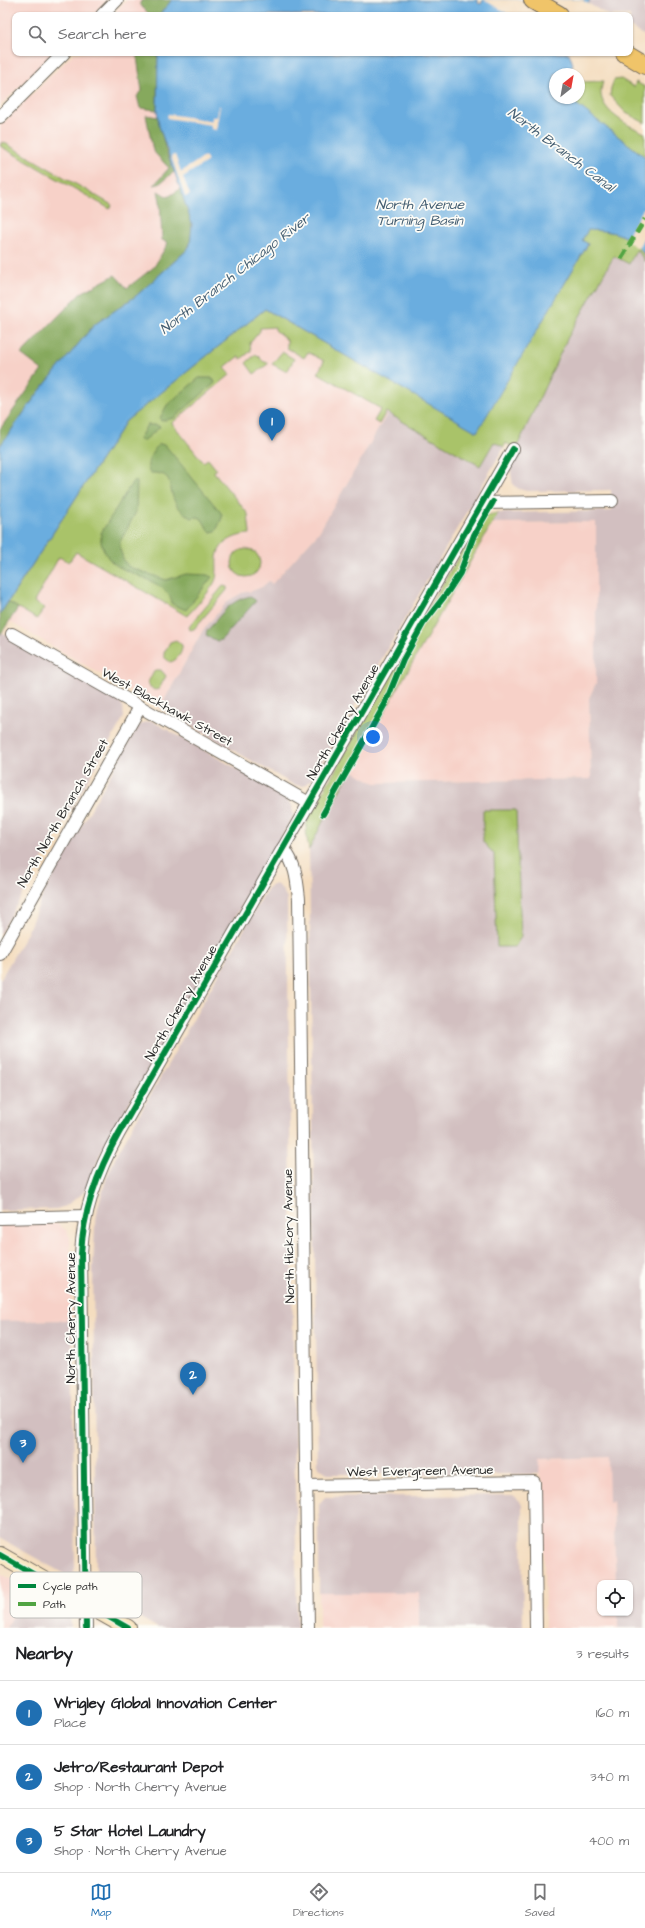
<!DOCTYPE html>
<meta charset="utf-8">
<style>
:root{--surface:#fff;--page:#f2f2f2;--text:#202124;--muted:#757577;--line:#e0e0e0;--accent:#1f6fb2}
body{margin:0;font-family:"Architects Daughter",sans-serif;background:var(--page);color:var(--text)}
.controls{position:absolute;right:12px;bottom:12px;display:grid;overflow:hidden;border-radius:8px;box-shadow:0 1px 3px #0004}
.controls button{width:36px;height:36px;display:grid;place-items:center;padding:0;border:0;border-bottom:1px solid var(--line);background:var(--surface);color:var(--text);font:20px sans-serif}
.compass{position:absolute;left:549px;top:68px;width:36px;height:36px;border-radius:50%;background:var(--surface);box-shadow:0 1px 3px #0004;rotate:31deg}
.you{position:absolute;left:373px;top:737px;width:14px;height:14px;margin:-10px;border:3px solid #fff;border-radius:50%;background:#1a73e8;box-shadow:0 0 0 6px #1a73e833}
.badge{display:grid;place-items:center;width:26px;height:26px;border-radius:50%;background:var(--accent);color:#fff;font-size:13px;font-weight:700}
.pin{position:absolute;translate:-50% -33px;filter:drop-shadow(0 1px 2px #0008)}
.pin::after{content:'';position:absolute;top:21px;width:14px;height:12px;background:inherit;clip-path:polygon(0 0,100% 0,50% 100%)}
.list{margin:0;padding:0;list-style:none}
h2{display:flex;justify-content:space-between;align-items:center;height:52px;margin:0;padding:0 16px;font-size:17px}
h2 small{font-size:13px;font-weight:400;color:var(--muted)}
.list li{display:grid;grid-template-columns:26px 1fr auto;gap:12px;align-items:center;box-sizing:border-box;height:64px;padding:0 16px;border-top:1px solid var(--line)}
.list b{display:block;font-size:15px;white-space:nowrap}
.list p{margin:0;font-size:13px;white-space:nowrap;color:var(--muted)}
.list em{font-size:13px;font-style:normal;color:var(--muted)}
.icon{flex:none;width:22px;height:22px;fill:none;stroke:currentColor;stroke-width:2;stroke-linecap:round;stroke-linejoin:round}
.map{position:relative;flex:none;width:645px;height:1628px;overflow:hidden}
.search{position:absolute;background:var(--surface);box-shadow:0 1px 3px #0004;left:12px;right:12px;top:12px;height:44px;display:flex;align-items:center;gap:10px;box-sizing:border-box;padding:0 14px;border-radius:8px;color:var(--muted);font-size:15px}
.sheet{height:244px;background:var(--surface)}
nav{display:flex;justify-content:space-around;align-items:center;box-sizing:border-box;height:56px;border-top:1px solid var(--line);background:var(--surface);font-size:11px;color:var(--muted)}
nav a{display:grid;justify-items:center;gap:2px}
nav .on{color:var(--accent)}
.map>svg:first-child{display:block}
</style>
<div class="map">
<svg width="645" height="1628" viewBox="0 0 645 1628">
<rect width="100%" height="100%" fill="#fdfcf7"/>
<filter id="ink" filterUnits="userSpaceOnUse"><feTurbulence type="fractalNoise" baseFrequency=".025" numOctaves="2"/><feDisplacementMap in="SourceGraphic" scale="8" xChannelSelector="R" yChannelSelector="G"/><feConvolveMatrix kernelMatrix="1 2 1 2 8 2 1 2 1" color-interpolation-filters="sRGB"/></filter>
<filter id="wash" filterUnits="userSpaceOnUse"><feTurbulence type="fractalNoise" baseFrequency=".012" numOctaves="4" result="noise"/><feDisplacementMap in="SourceGraphic" scale="16" xChannelSelector="R" yChannelSelector="G"/><feGaussianBlur stdDeviation="0.9" result="paint"/><feColorMatrix in="noise" values="0 0 0 0 0 0 0 0 0 0 0 0 0 0 0 0 0 1.4 0 .05"/><feComposite in="paint" operator="in"/></filter>
<g filter="url(#wash)">
<rect width="100%" height="100%" fill="#f4ddbf"/>
<g fill="#f7d1c8">
<polygon points="0,0 107,0 92,15 15,15 15,53 54,53 0,106"/>
<polygon points="127,0 172,0 159,15 112,15"/>
<polygon points="74,53 158,53 157,110 166,151 192,224 190,245 38,393 0,446 0,126"/>
<polygon points="265,309 402,388 319,532 272,584 269,581 262,587 252,591 242,593 228,601 203,630 160,708 10,622 5,627 0,614 126,421"/>
<polygon points="596,522 596,683 589,698 591,779 375,783 351,770 493,523"/>
<polygon points="0,1224 58,1224 67,1231 70,1238 72,1320 0,1321"/>
<polygon points="609,1457 609,1501 613,1501 616,1583 600,1583 600,1613 618,1613 618,1628 545,1628 543,1483 539,1474 539,1459"/>
<polygon points="0,1573 29,1589 6,1628 0,1628"/>
<rect x="319" y="1593" width="100" height="35"/>
</g>
<g fill="#d2bfc0">
<polygon points="590,0 645,0 645,36 630,27 630,15 608,15 589,4"/>
<polygon points="639,246 645,255 645,1628 618,1628 618,1613 630,1613 630,1583 616,1583 613,1501 609,1502 608,1457 540,1459 539,1474 329,1474 318,1467 309,850 329,809 351,770 375,783 591,779 589,698 596,683 596,522 493,523 498,513 611,511 611,490 527,491 519,489 513,485 510,467 516,449 567,339 614,256 629,264"/>
<polygon points="402,388 504,447 313,778 304,786 294,785 160,708 203,630 228,601 242,593 252,591 262,587 269,581 272,584 319,532"/>
<polygon points="0,624 5,627 2,633 119,701 123,707 124,717 0,934"/>
<polygon points="152,721 282,794 292,805 293,816 100,1154 89,1184 82,1194 66,1206 56,1209 0,1210 0,980 27,933 44,892 138,726 145,722"/>
<polygon points="276,884 281,888 287,898 297,1628 158,1628 102,1596 96,1582 93,1266 95,1228 98,1207 106,1180 117,1154 266,891 270,886"/>
<polygon points="72,1320 75,1568 72,1575 68,1576 0,1538 0,1321"/>
<polygon points="513,1495 519,1500 522,1505 523,1628 419,1628 419,1593 319,1593 319,1504 325,1497"/>
<polygon points="29,1589 67,1613 70,1617 71,1628 6,1628"/>
</g>
<g fill="#a9c369" stroke="#6a774a">
<polygon points="621,79 634,87 636,82 645,87 645,123 626,113 610,96 611,88 614,80"/>
<path d="M 579,80 L 581,82 L 604,81 C 590,106 626,125 645,133 L 645,157 L 575,104 L 572,98 L 579,98 Z"/>
<polygon points="3,142 112,205 110,209 0,146"/>
<path d="M 588,229 C 596,230 605,230 613,232 C 626,234 645,248 645,262 L 637,249 L 629,264 L 614,256 L 567,339 L 516,449 L 506,443 L 504,447 L 494,442 L 480,466 L 386,412 L 379,424 L 374,421 L 381,409 L 318,373 L 324,361 L 308,352 L 304,358 L 287,348 L 287,340 L 275,330 L 275,327 L 260,328 L 260,331 L 250,343 L 251,351 L 241,359 L 239,356 L 225,367 L 230,375 L 172,423 L 203,462 L 208,459 L 216,469 L 214,472 L 248,514 L 250,534 C 236,535 219,541 217,558 C 216,567 219,576 213,585 C 206,596 196,606 187,616 L 76,552 L 69,562 L 59,557 L 34,602 L 44,608 L 37,619 L 8,602 L 126,421 L 265,309 L 477,431 L 588,244 L 582,240 Z"/>
<polygon points="282,352 294,359 287,372 272,364"/>
<polygon points="256,354 264,362 268,362 268,364 254,374 246,363"/>
<path d="M 498,513 L 329,809 L 309,850 C 307,839 304,827 309,816 L 480,519 L 483,516 Z"/>
<circle cx="246" cy="563" r="14"/>
<polygon points="223,586 227,587 227,590 194,629 190,630 189,627"/>
<path d="M 176,640 L 182,645 C 183,652 177,661 170,662 L 164,657 L 164,653 L 170,642 Z"/>
<polygon points="155,670 161,670 166,676 159,689 155,690 150,688 148,682"/>
<polygon points="483,810 516,810 521,937 515,947 497,947 494,854 483,842"/>
</g>
<g fill="#86a95d" stroke="#586a44">
<polygon points="143,0 172,0 159,15 150,15 139,4"/>
<polygon points="140,53 158,53 157,110 140,108 137,96 142,91 137,57"/>
<polygon points="146,115 158,117 166,151 174,172 159,184 154,185 169,168 153,151"/>
<path d="M 180,189 C 187,209 198,230 187,250 L 136,296 L 94,325 L 38,393 L 0,446 L 0,429 L 42,370 L 21,354 L 81,293 L 115,275 L 127,288 L 154,267 L 168,243 L 162,240 L 160,201 L 158,191 L 168,197 Z"/>
<polygon points="199,378 213,378 215,383 174,418 161,421 160,418 167,405"/>
<polygon points="147,425 157,425 160,427 146,439 140,441 139,439"/>
<path d="M 160,444 L 165,445 L 222,514 L 222,518 L 216,531 L 211,532 L 208,530 L 202,519 L 198,517 L 190,518 C 185,513 178,509 175,502 C 167,487 176,472 150,473 C 144,465 152,450 160,444 Z"/>
<path d="M 133,481 L 137,482 L 136,512 L 120,542 L 120,549 L 124,561 L 129,567 L 166,580 L 186,574 L 208,575 L 212,577 L 186,610 L 172,604 C 170,580 124,575 111,561 C 108,558 105,553 103,548 C 101,542 100,539 101,533 Z"/>
<path d="M 251,596 L 256,601 L 221,640 L 217,641 L 206,635 L 207,631 C 221,615 229,600 251,596 Z"/>
<polygon points="8,602 18,608 0,635 0,614"/>
</g>
<g fill="#6baddf" stroke="#4b6c85">
<polygon points="172,0 478,0 478,3 481,4 483,0 590,0 583,15 159,15"/>
<path d="M 158,53 L 569,53 L 573,64 L 569,74 L 555,74 L 555,98 L 572,98 L 576,104 L 645,157 L 645,255 C 630,233 612,231 588,230 L 582,240 L 588,244 L 477,432 L 265,309 L 126,421 L 0,614 L 0,446 L 38,393 L 94,325 L 136,296 L 187,250 L 190,245 L 192,224 L 159,126 L 157,110 Z"/>
</g>
<g fill="#f4ddbf">
<polygon points="484,0 582,0 590,5 585,15 510,15"/>
<polygon points="219,106 220,106 216,130 211,129 211,125 167,118 168,114 212,121 212,117 217,117"/>
<polygon points="175,155 181,172 205,156 208,161 183,177 190,195 185,197 171,156"/>
<polygon points="645,206 645,235 638,248 625,240"/>
</g>
</g>
<g filter="url(#ink)">
<g fill="none" stroke-linecap="round" stroke-linejoin="round">
<g stroke="#71695f" stroke-width="14">
<g id="minor">
<polyline points="102,15 117,0"/>
<polyline points="0,117 64,53"/>
<polyline points="483,503 612,501"/>
<polyline points="12,634 309,803"/>
<path d="M 283,848 C 296,864 297,880 299,899 L 308,1628"/>
<polyline points="0,954 140,707"/>
<polyline points="0,1218 86,1216"/>
<polyline points="306,1486 534,1482 536,1628"/>
<path d="M 86,1628 L 81,1254 C 83,1211 98,1170 119,1133 L 513,449"/>
</g>
</g>
<g stroke="#71695f" stroke-width="18">
<polyline id="secondary" points="0,1555 128,1628"/>
</g>
<g stroke="#71695f" stroke-width="20">
<g id="primary">
<polyline points="533,0 559,15"/>
<polyline points="625,53 645,65"/>
</g>
</g>
<use href="#minor" stroke="#fff" stroke-width="12"/>
<use href="#secondary" stroke="#f9e7c3" stroke-width="16"/>
<use href="#primary" stroke="#f0c469" stroke-width="18"/>
<polyline stroke="#51a443" stroke-width="5" stroke-dasharray="10 5" stroke-linecap="butt" points="621,259 645,219"/>
<g stroke="#fdfcf7" stroke-width="8">
<g id="cycleway">
<polyline points="323,814 385,704 403,660 423,624 447,593 460,573 474,535 493,502"/>
<polyline points="0,1555 128,1628"/>
<path d="M 86,1628 L 81,1254 C 83,1211 98,1170 119,1133 L 513,449"/>
</g>
</g>
<use href="#cycleway" stroke="#00873e" stroke-width="6"/>
</g>
</g>
<g text-anchor="middle" dominant-baseline="central" stroke-width="3.5" stroke-linejoin="round" paint-order="stroke">
<g font-size="13" fill="#2b2b2b" stroke="#fdfcf7">
<text transform="translate(167 707) rotate(29)">West Blackhawk Street</text>
<text transform="translate(343 722) rotate(-60)">North Cherry Avenue</text>
<text transform="translate(63 813) rotate(-60)">North North Branch Street</text>
<text transform="translate(181 1003) rotate(-60)">North Cherry Avenue</text>
<text transform="translate(289 1236) rotate(-91)">North Hickory Avenue</text>
<text transform="translate(71 1318) rotate(-90)">North Cherry Avenue</text>
<text transform="translate(420 1471) rotate(-1)">West Evergreen Avenue</text>
</g>
<g font-size="14" font-style="italic" fill="#455f73" stroke="#fdfcf7">
<text transform="translate(561 150) rotate(37)">North Branch Canal</text>
<text x="420" y="205">North Avenue<tspan x="420" dy="16">Turning Basin</tspan></text>
<text transform="translate(235 274) rotate(-38)">North Branch Chicago River</text>
</g>
</g>
<rect x="10" y="1572" width="132" height="46" rx="6" fill="#fdfcf7" stroke="#bebdba" stroke-width="1"/>
<rect x="18" y="1584" width="18" height="4" fill="#00873e"/>
<rect x="18" y="1602" width="18" height="4" fill="#51a443"/>
<g font-size="11" fill="#2b2b2b">
<text x="43" y="1590">Cycle path</text>
<text x="43" y="1608">Path</text>
</g>
</svg>
<div class="controls">
<button><svg class="icon" aria-label="locate" viewBox="0 0 24 24"><circle cx="12" cy="12" r="6"/><path d="M12 2v4M12 18v4M2 12h4M18 12h4"/></svg></button>
</div>
<svg class="compass" viewBox="-18 -18 36 36"><path d="M0-13l5 13h-10z" fill="#e53935"/><path d="M0 13l5-13h-10z" fill="#757577"/></svg>
<div class="you"></div>
<div class="pin badge" style="left:272px;top:441px">1</div>
<div class="pin badge" style="left:193px;top:1395px">2</div>
<div class="pin badge" style="left:23px;top:1463px">3</div>
<div class="search"><svg class="icon" aria-label="search" viewBox="0 0 24 24"><circle cx="10" cy="10" r="6"/><path d="M15 15l6 6"/></svg>Search here</div>
</div>
<section class="sheet">
<h2>Nearby<small>3 results</small></h2>
<ul class="list">
<li><span class="badge">1</span><div><b>Wrigley Global Innovation Center</b><p>Place</p></div><em>160 m</em></li>
<li><span class="badge">2</span><div><b>Jetro/Restaurant Depot</b><p>Shop · North Cherry Avenue</p></div><em>340 m</em></li>
<li><span class="badge">3</span><div><b>5 Star Hotel Laundry</b><p>Shop · North Cherry Avenue</p></div><em>400 m</em></li>
</ul>
</section>
<nav>
<a class="on"><svg class="icon" aria-label="map" viewBox="0 0 24 24"><path d="M3 6l6-2 6 2 6-2v14l-6 2-6-2-6 2zM9 4v14M15 6v14"/></svg>Map</a>
<a><svg class="icon" aria-label="directions" viewBox="0 0 24 24"><path d="M12 3l9 9-9 9-9-9zM9 14v-3h6M13 9l2 2-2 2"/></svg>Directions</a>
<a><svg class="icon" aria-label="saved" viewBox="0 0 24 24"><path d="M7 4h10v16l-5-4-5 4z"/></svg>Saved</a>
</nav>
